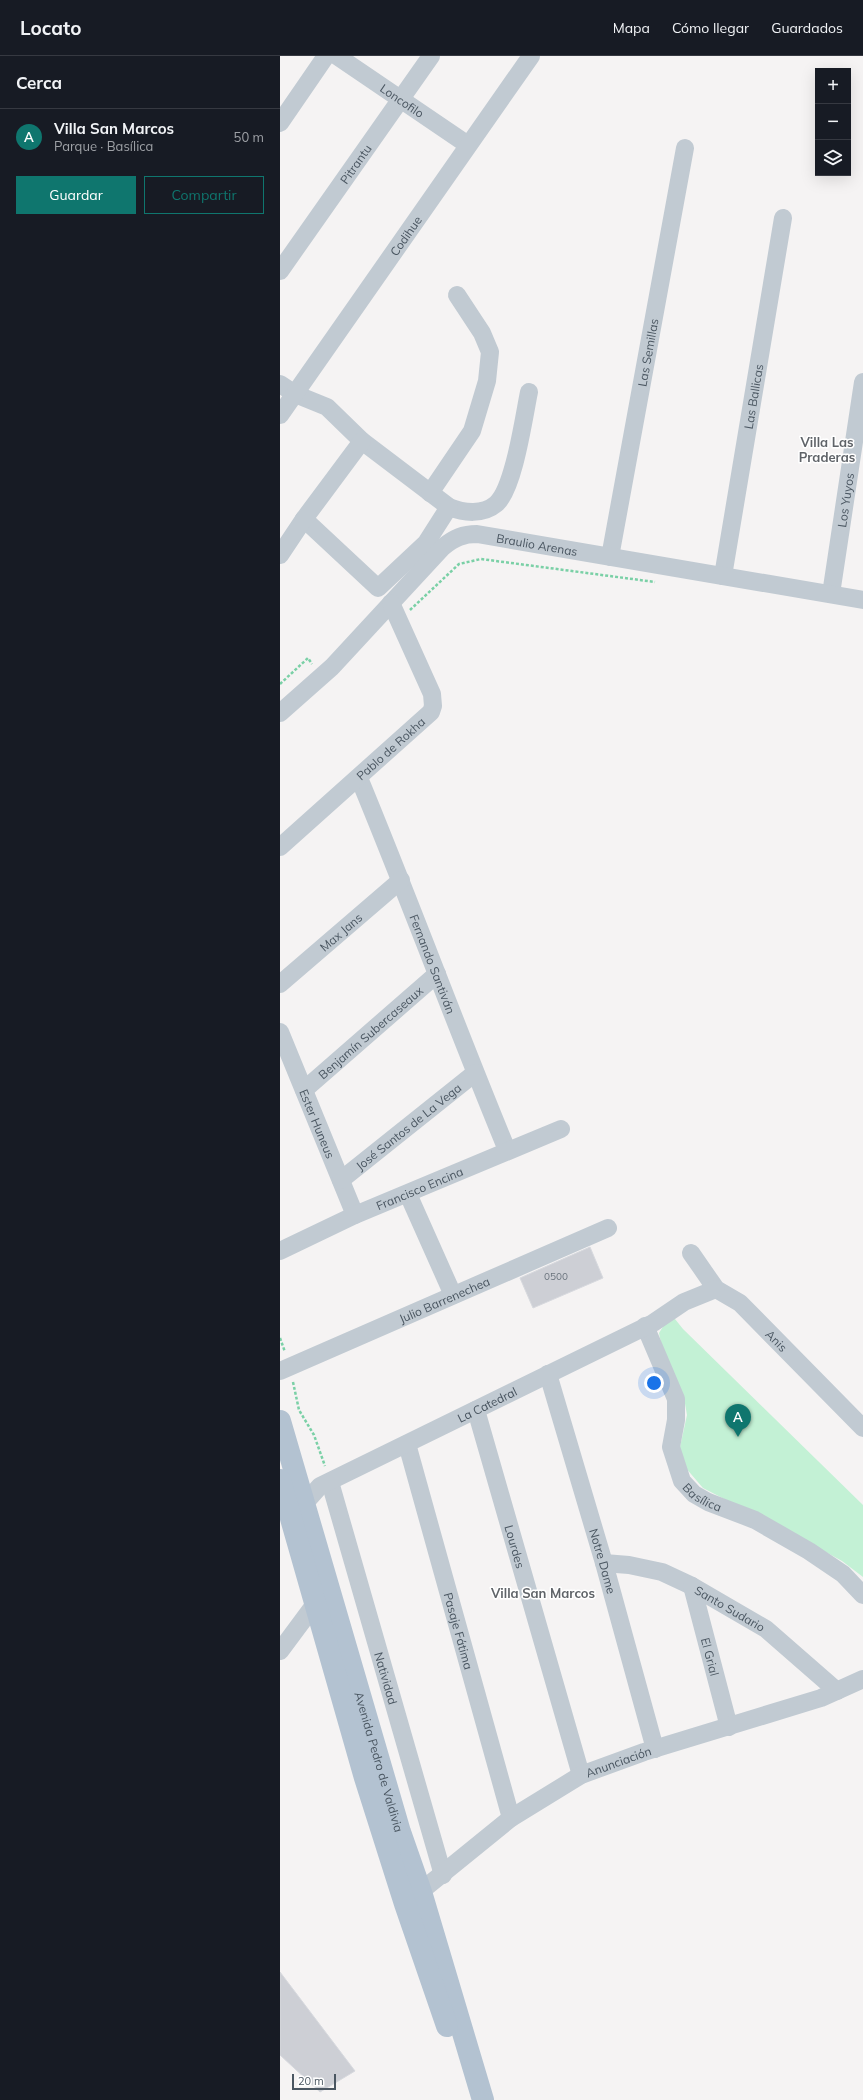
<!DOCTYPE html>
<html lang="es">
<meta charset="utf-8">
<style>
:root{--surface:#171b24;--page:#242831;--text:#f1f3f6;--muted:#9ea1a6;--line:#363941;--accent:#0f766e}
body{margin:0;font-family:Mulish,sans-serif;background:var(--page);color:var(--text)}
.controls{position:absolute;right:12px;top:12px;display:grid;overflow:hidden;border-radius:0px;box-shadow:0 4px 16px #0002}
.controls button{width:36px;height:36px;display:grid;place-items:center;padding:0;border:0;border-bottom:1px solid var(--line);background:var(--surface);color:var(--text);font:20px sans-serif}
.scale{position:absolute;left:12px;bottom:10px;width:44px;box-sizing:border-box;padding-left:4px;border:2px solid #4a5661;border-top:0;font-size:11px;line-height:14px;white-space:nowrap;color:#4a5661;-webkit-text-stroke:3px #fff;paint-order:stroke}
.you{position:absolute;left:374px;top:1327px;width:14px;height:14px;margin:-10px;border:3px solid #fff;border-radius:50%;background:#1a73e8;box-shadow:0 0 0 6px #1a73e833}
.badge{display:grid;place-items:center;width:26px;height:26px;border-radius:50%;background:var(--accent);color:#fff;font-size:13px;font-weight:700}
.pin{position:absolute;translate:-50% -33px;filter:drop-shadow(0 1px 2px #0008)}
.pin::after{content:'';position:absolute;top:21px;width:14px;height:12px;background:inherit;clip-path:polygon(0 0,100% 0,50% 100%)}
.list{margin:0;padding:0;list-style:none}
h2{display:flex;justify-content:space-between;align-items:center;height:52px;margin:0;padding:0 16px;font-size:17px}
h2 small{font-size:13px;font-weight:400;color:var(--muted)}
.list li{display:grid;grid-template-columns:26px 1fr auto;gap:12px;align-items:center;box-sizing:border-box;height:56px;padding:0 16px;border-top:1px solid var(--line)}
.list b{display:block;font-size:15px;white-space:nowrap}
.list p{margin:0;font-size:13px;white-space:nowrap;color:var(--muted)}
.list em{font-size:13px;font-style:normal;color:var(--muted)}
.actions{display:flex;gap:8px;padding:12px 16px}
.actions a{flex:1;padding:9px 0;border:1px solid var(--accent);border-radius:0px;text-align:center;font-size:14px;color:var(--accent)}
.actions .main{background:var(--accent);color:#fff}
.icon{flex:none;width:22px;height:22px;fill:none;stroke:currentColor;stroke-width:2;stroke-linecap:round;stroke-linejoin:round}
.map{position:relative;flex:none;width:583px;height:2044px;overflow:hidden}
header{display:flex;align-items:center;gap:24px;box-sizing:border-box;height:56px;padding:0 20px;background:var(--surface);border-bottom:1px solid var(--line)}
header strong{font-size:19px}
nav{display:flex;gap:22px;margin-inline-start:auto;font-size:14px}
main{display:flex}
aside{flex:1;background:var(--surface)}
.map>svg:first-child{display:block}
</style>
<header>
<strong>Locato</strong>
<nav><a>Mapa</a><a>Cómo llegar</a><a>Guardados</a></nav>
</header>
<main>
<aside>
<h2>Cerca<small></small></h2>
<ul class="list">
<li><span class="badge">A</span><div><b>Villa San Marcos</b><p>Parque · Basílica</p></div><em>50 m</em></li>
</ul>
<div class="actions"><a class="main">Guardar</a><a>Compartir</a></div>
</aside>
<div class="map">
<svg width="583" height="2044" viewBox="0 0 583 2044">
<rect width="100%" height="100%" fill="#f5f3f3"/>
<polygon fill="#c3f1d5" points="391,1258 403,1273 583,1449 583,1521 562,1505 524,1484 423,1432 405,1411 400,1391 407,1359 404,1342 381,1287 379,1277"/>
<g fill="#cdcfd5" stroke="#d7d9de">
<polygon points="310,1191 323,1222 253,1252 240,1222"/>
<polygon points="0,1916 75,2015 40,2036 0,1999"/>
</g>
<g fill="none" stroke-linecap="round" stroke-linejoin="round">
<g stroke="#7ad0a6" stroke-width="2.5" stroke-dasharray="3 2" stroke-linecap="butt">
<polyline points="130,554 179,508 201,503 375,526"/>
<polyline points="0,628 28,602 32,608"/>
<polyline points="0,1282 5,1296"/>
<polyline points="13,1326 19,1354 34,1379 45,1410"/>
</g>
<g stroke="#c1cad2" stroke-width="18">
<path id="s1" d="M 57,0 L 188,89"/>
<polyline points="0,67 46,0"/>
<path id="s2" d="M 0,215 L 151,0"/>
<path d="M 0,328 L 15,338 L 47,351 L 82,385 L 169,451 C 184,457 203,459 216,448 C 234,433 244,360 249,336"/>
<path id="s3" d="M 0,359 L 251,0"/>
<polyline points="150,437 192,375 207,325 210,296 202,277 177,239"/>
<polyline points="24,463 98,532 146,487 169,451"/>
<polyline points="0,499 24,463 82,385"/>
<path id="s4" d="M 330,501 L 405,92"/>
<path id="s5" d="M 443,520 L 503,162"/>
<path id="s6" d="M 551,538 L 583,326"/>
<path id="s7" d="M 0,657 L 52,611 L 163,491 C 174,482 183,478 197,478 L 583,544"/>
<path id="s8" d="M 79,722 C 130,845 176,971 227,1094"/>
<path id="s9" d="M 0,791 L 151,656 L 153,650 L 152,638 L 111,547"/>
<path id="s10" d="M 0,928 L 121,824"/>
<path id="s11" d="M 0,976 L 75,1159"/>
<path id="s12" d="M 24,1034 L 157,918"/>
<path id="s13" d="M 61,1124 L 195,1017"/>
<polyline points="128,1138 173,1239"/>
<path id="s14" d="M 0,1195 L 75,1159 L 281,1073"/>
<path id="s15" d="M 411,1197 L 436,1233 L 460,1247 L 583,1372"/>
<path id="s16" d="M 365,1270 L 396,1343 L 396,1364 L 391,1391 L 402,1425 L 414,1438 L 428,1446 L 475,1464 L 529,1495 L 563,1518 L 583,1539"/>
<path id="s17" d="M 0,1315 L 328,1172"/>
<path id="s18" d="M 268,1318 L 324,1507 L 375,1693"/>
<path id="s19" d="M 196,1354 L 301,1719"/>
<path id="s20" d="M 127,1388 L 231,1762"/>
<path id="s21" d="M 50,1426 L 163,1819"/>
<path id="s22" d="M 24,1448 L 40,1430 L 373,1267 L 404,1246 L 436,1233"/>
<path id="s23" d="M 324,1507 L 349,1509 L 382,1516 L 412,1530 L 486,1573 L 557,1635"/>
<path id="s24" d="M 412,1530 L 449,1671"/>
<polyline points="0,1595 35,1548"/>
<path id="s25" d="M 130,1844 L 231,1762 L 301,1719 L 364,1696 L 541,1642 L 583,1623"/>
</g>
<g stroke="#b3c2d1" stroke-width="22">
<path id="s26" d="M 0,1365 L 120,1776 L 141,1836 L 203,2044"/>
<polyline points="0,1424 85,1722 125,1848 167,1970"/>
</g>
</g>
<g text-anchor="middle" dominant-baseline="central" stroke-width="3" stroke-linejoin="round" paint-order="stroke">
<g font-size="10" fill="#6b747e">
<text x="276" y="1220">0500</text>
</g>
<g font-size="12" fill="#4a5661" stroke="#fff">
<text stroke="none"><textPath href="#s1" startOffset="79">Loncofilo</textPath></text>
<text stroke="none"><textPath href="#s2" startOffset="131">Pitrantu</textPath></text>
<text stroke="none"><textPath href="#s3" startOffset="219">Codihue</textPath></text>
<text stroke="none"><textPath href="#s4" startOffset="208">Las Semillas</textPath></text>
<text stroke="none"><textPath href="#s5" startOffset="182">Las Ballicas</textPath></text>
<text stroke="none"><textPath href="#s6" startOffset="95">Los Yuyos</textPath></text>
<text stroke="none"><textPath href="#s7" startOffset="331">Braulio Arenas</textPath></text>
<text stroke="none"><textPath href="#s9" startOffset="148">Pablo de Rokha</textPath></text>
<text stroke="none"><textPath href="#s10" startOffset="80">Max Jans</textPath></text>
<text stroke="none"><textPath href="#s8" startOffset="200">Fernando Santiván</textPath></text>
<text stroke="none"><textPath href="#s12" startOffset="88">Benjamín Subercaseaux</textPath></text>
<text stroke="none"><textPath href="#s11" startOffset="99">Ester Huneus</textPath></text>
<text stroke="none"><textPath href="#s13" startOffset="86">José Santos de La Vega</textPath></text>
<text stroke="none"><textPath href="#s14" startOffset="153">Francisco Encina</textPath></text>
<text stroke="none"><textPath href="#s17" startOffset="179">Julio Barrenechea</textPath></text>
<text stroke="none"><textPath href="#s15" startOffset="124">Anis</textPath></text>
<text stroke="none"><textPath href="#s22" startOffset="210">La Catedral</textPath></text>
<text stroke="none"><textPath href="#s16" startOffset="190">Basílica</textPath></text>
<text stroke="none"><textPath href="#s19" startOffset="142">Lourdes</textPath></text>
<text stroke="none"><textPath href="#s18" startOffset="195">Notre Dame</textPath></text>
<text stroke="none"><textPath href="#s23" startOffset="136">Santo Sudario</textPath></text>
<text stroke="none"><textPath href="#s20" startOffset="194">Pasaje Fátima</textPath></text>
<text stroke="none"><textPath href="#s24" startOffset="73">El Grial</textPath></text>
<text stroke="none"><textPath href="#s21" startOffset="204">Natividad</textPath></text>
<text stroke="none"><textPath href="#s26" startOffset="355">Avenida Pedro de Valdivia</textPath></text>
<text stroke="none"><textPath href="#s25" startOffset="252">Anunciación</textPath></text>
</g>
<g font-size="13" font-weight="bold" fill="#5f6368" stroke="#fff">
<text x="547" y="386">Villa Las<tspan x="547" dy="15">Praderas</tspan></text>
<text x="263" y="1537">Villa San Marcos</text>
</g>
</g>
</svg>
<div class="controls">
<button>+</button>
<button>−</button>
<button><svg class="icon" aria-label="layers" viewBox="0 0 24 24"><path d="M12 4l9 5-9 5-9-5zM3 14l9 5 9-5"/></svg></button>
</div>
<div class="scale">20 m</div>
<div class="you"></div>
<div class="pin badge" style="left:458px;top:1381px">A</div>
</div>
</main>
